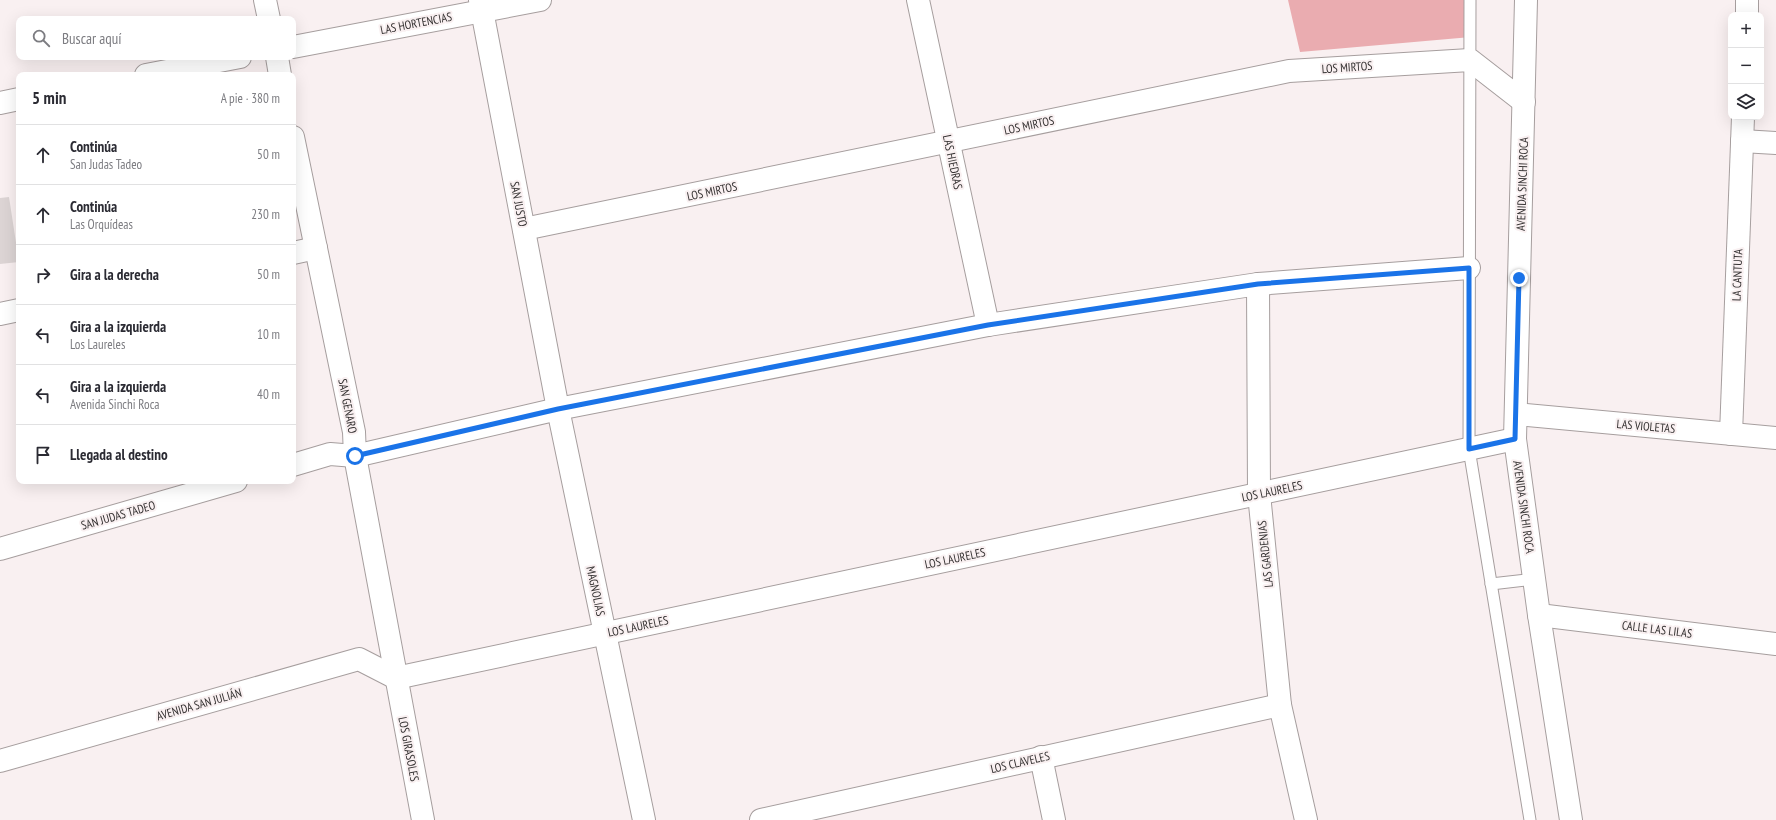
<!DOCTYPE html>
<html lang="es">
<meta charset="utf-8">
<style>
:root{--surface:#fff;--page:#f2f2f3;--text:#2b2b33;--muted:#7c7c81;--line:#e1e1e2}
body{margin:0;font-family:"PT Sans Narrow",sans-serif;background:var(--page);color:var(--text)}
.controls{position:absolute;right:12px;top:12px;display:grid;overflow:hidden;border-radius:8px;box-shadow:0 4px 16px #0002}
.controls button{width:36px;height:36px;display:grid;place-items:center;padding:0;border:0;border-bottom:1px solid var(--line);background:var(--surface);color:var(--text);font:20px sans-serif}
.stop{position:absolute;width:12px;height:12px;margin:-9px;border:3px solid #1a73e8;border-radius:50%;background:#fff}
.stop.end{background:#1a73e8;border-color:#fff;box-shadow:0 1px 4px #0008}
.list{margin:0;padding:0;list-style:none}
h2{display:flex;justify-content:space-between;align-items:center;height:52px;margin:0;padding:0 16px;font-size:17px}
h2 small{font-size:13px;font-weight:400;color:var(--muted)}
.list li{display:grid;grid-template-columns:26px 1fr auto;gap:12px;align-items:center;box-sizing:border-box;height:60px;padding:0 16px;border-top:1px solid var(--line)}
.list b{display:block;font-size:15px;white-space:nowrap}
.list p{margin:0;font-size:13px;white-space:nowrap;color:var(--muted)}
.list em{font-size:13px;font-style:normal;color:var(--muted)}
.icon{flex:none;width:22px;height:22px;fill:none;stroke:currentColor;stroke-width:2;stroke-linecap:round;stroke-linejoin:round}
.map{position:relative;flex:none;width:1776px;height:820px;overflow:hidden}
.search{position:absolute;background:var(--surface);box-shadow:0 4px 16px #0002;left:16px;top:16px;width:280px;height:44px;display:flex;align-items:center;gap:10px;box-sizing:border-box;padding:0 14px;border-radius:8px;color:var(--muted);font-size:15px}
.panel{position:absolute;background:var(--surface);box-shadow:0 4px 16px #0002;left:16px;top:72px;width:280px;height:412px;border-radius:8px}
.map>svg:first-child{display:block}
</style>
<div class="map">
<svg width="1776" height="820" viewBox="0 0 1776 820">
<rect width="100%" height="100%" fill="#f9f0f1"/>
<polygon fill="#eaacb0" points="1288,0 1471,0 1471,37 1300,52"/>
<polygon fill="#dcd4d4" points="9,197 19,262 0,264 0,198"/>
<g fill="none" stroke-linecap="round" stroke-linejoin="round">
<g stroke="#a69e9e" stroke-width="13">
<g id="service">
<polyline points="1470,0 1469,449 1530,820"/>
<polyline points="1491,584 1534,579"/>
</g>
</g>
<g stroke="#a69e9e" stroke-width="24">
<g id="minor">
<polyline points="265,0 269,19"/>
<polyline points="480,0 558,409 644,820"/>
<polyline points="918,0 988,325"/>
<polyline points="1747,15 1747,0"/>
<polyline points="293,47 540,0"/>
<polyline points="277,57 280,75"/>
<polyline points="146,75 240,57"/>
<polyline points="0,103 19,99"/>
<polyline points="293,137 354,432 355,456 423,820"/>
<polyline points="1742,141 1776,143"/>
<polyline points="524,229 1289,71 1470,60 1524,102"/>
<polyline points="293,253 316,248"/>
<polyline points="1258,284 1259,494 1280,705 1306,820"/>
<polyline points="0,314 19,310"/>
<polyline points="1516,414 1776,438"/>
<polyline points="1731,434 1743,117"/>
<polyline points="293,465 330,454 355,456 558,409 988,325 1258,284 1469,268"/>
<polyline points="0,549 236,481"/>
<polyline points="1539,615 1776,644"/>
<polyline points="396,678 1515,439"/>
<polyline points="1041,757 1054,820"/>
<polyline points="0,761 359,659 396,678"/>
<polyline points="761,820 1280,705"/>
</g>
</g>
<g stroke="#a69e9e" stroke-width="24">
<polyline id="tertiary" points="1526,0 1515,439 1539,615 1571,820"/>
</g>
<use href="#service" stroke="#fff" stroke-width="11"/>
<use href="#minor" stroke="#fff" stroke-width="22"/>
<use href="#tertiary" stroke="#fff" stroke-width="22"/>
</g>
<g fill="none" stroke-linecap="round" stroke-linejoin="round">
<polyline stroke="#1a73e8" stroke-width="5" points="355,456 558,409 988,325 1258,284 1469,268 1469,449 1515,439 1519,278"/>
</g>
<g text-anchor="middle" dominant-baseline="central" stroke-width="4" stroke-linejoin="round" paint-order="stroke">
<g font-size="12" fill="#343131" stroke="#f9f0f1">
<text transform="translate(416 23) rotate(-11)">LAS HORTENCIAS</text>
<text transform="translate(1347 67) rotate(-4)">LOS MIRTOS</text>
<text transform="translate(1029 125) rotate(-12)">LOS MIRTOS</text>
<text transform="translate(953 162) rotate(78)">LAS HIEDRAS</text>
<text transform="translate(1522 184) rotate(-88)">AVENIDA SINCHI ROCA</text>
<text transform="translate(712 191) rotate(-12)">LOS MIRTOS</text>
<text transform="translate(519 204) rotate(79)">SAN JUSTO</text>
<text transform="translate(1737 275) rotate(-88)">LA CANTUTA</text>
<text transform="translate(348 406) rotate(79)">SAN GENARO</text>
<text transform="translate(1646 426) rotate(5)">LAS VIOLETAS</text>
<text transform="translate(1272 491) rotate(-12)">LOS LAURELES</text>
<text transform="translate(1524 507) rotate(82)">AVENIDA SINCHI ROCA</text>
<text transform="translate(118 515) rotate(-16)">SAN JUDAS TADEO</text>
<text transform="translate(1265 554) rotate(-96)">LAS GARDENIAS</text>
<text transform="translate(955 558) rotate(-12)">LOS LAURELES</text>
<text transform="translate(596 591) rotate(78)">MAGNOLIAS</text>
<text transform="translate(638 626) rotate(-12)">LOS LAURELES</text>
<text transform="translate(1657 629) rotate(7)">CALLE LAS LILAS</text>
<text transform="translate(199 704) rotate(-16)">AVENIDA SAN JULIÁN</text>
<text transform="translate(409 749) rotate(79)">LOS GIRASOLES</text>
<text transform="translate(1020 762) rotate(-13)">LOS CLAVELES</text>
</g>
</g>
</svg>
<div class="controls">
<button>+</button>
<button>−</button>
<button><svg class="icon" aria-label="layers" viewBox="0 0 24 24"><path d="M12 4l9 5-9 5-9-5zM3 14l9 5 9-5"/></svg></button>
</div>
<div class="stop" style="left:355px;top:456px"></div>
<div class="stop end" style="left:1519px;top:278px"></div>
<div class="search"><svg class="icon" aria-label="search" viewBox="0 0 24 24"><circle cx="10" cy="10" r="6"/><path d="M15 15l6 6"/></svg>Buscar aquí</div>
<section class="panel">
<h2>5 min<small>A pie · 380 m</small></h2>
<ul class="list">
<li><svg class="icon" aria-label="ahead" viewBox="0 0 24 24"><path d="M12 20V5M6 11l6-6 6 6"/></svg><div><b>Continúa</b><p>San Judas Tadeo</p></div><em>50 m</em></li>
<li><svg class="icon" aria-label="ahead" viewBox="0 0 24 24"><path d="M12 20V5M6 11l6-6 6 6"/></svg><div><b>Continúa</b><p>Las Orquídeas</p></div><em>230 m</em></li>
<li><svg class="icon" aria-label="right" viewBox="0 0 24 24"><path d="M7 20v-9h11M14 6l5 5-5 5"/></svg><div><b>Gira a la derecha</b></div><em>50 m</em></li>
<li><svg class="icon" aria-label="left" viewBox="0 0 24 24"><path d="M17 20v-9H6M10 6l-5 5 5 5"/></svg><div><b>Gira a la izquierda</b><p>Los Laureles</p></div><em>10 m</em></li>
<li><svg class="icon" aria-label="left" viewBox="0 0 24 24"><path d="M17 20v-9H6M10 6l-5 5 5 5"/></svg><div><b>Gira a la izquierda</b><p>Avenida Sinchi Roca</p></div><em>40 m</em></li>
<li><svg class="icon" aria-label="arrive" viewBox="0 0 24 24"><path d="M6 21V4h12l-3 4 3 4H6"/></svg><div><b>Llegada al destino</b></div></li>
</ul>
</section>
</div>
